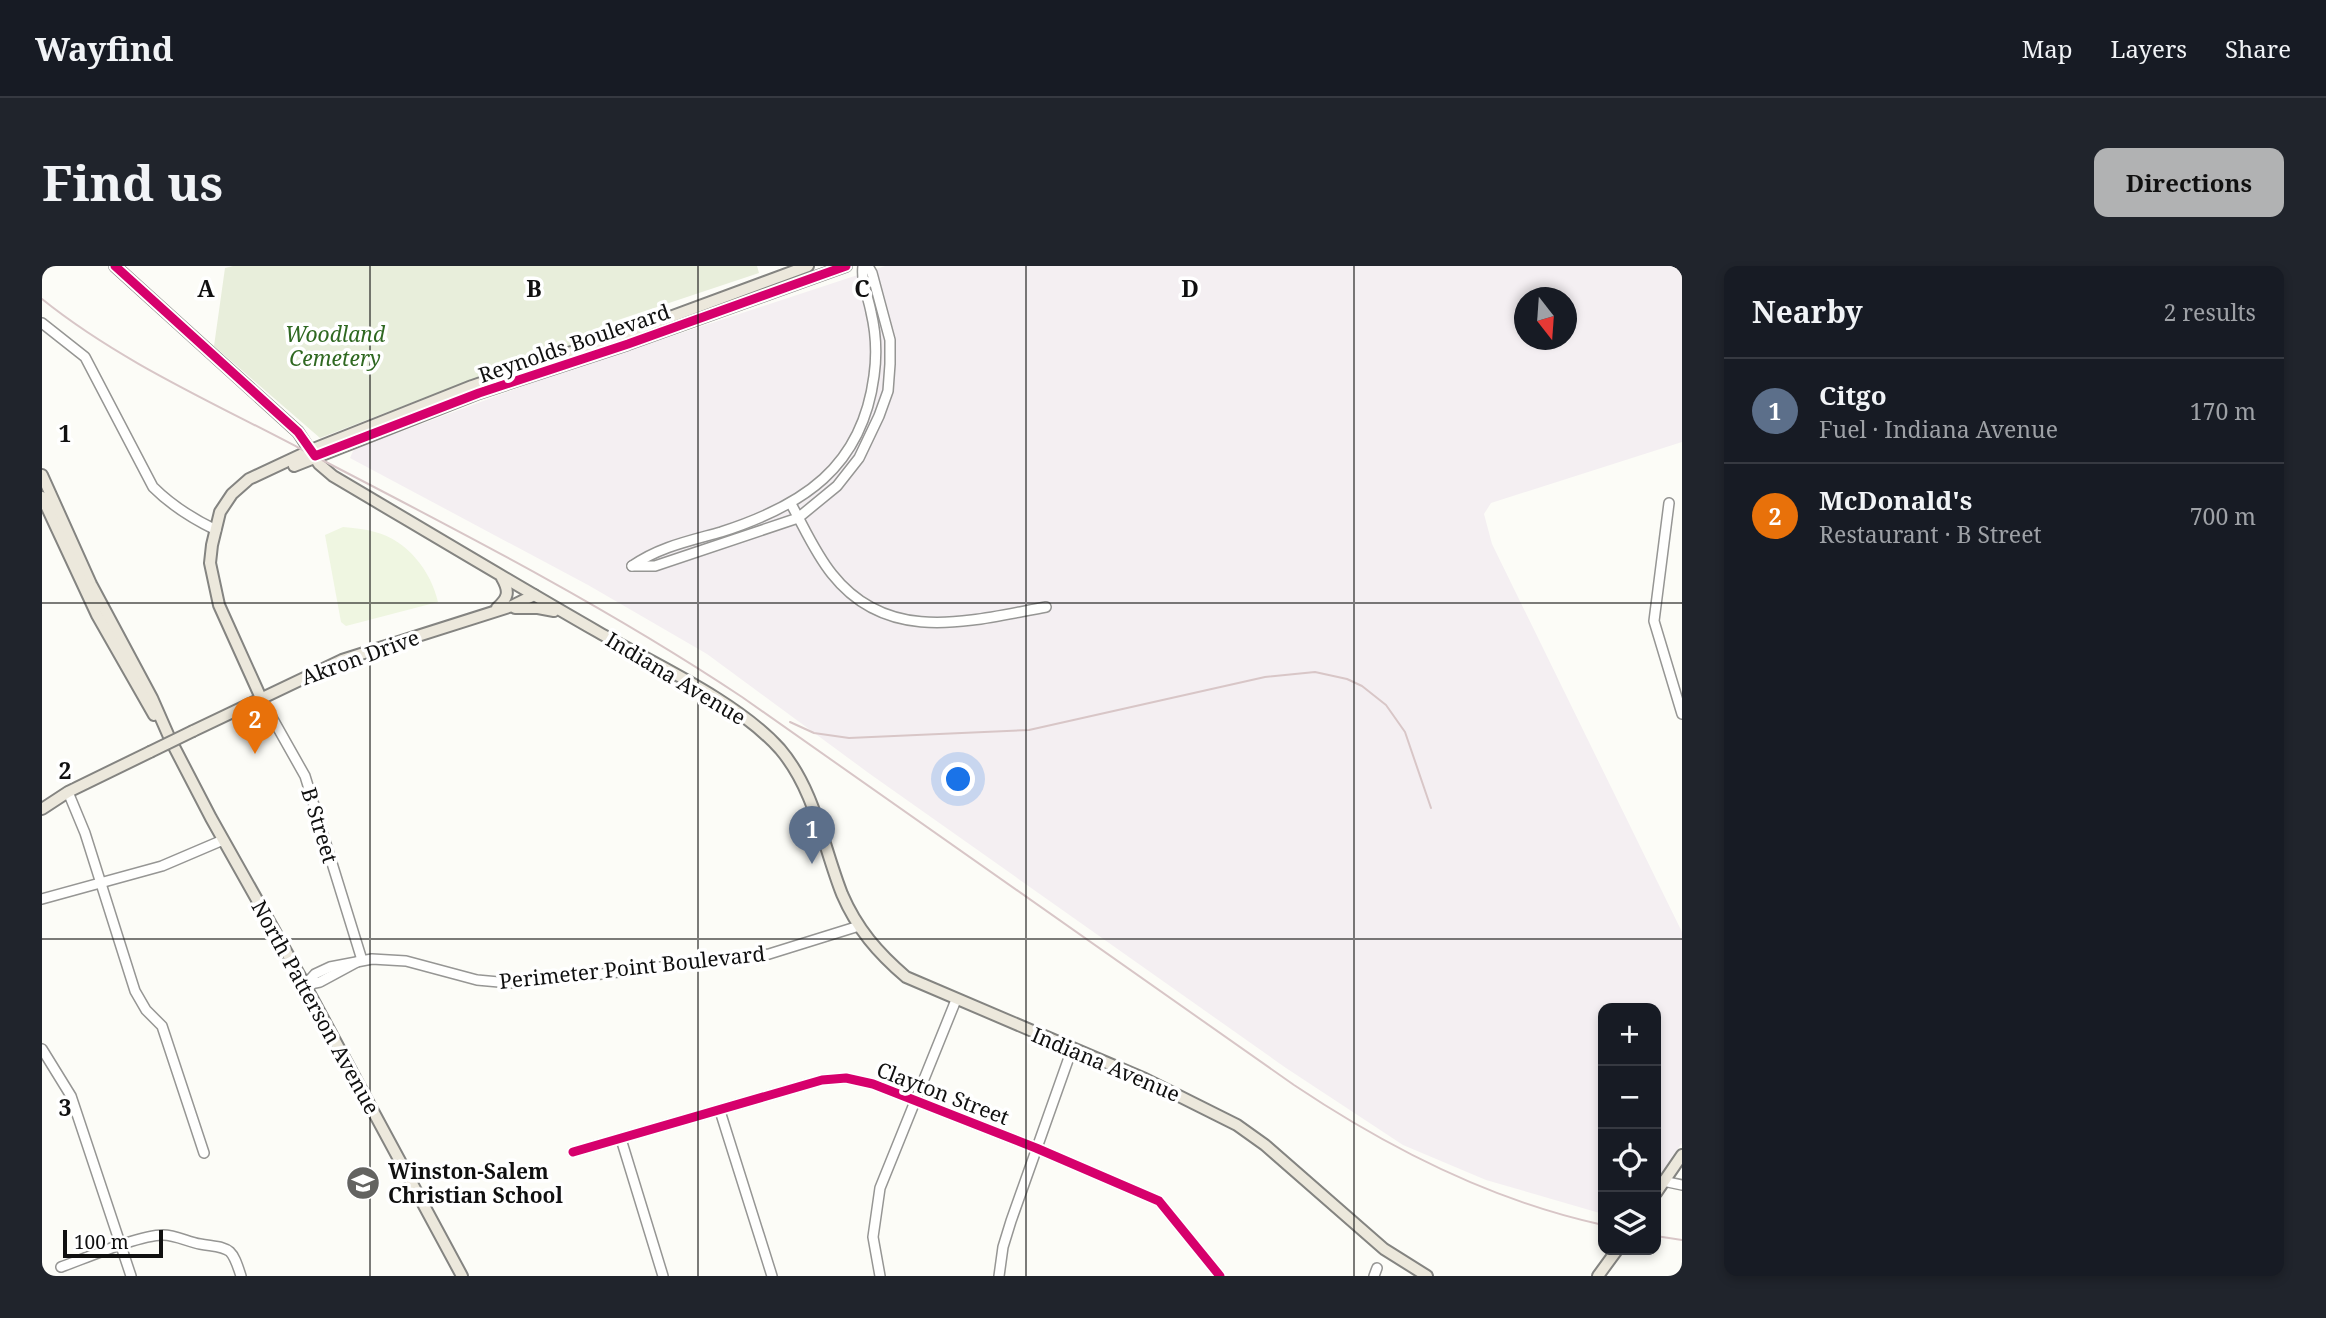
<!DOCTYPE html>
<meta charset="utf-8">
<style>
:root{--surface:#171b24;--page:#20242c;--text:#f1f3f6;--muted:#9ea1a6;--line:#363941;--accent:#b1b2b3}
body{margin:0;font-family:"Noto Serif",serif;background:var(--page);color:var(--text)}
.controls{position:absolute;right:21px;bottom:21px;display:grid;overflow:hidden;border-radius:14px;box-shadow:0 4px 10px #0003}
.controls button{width:63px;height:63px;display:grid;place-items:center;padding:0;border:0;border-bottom:2px solid var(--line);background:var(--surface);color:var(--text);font:35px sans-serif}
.compass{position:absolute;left:1472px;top:21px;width:63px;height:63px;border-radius:50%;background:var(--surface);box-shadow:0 4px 10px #0003;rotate:163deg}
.scale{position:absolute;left:21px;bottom:18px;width:100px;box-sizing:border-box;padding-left:7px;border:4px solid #101010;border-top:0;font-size:19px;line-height:24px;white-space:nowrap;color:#101010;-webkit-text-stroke:5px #fff;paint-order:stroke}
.you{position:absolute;left:917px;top:514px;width:24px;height:24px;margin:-18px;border:5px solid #fff;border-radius:50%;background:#1a73e8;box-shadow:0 0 0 10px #1a73e833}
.badge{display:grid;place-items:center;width:46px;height:46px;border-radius:50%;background:var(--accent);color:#fff;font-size:23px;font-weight:700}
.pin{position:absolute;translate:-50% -58px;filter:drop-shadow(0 2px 4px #0008)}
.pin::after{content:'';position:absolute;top:37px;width:24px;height:21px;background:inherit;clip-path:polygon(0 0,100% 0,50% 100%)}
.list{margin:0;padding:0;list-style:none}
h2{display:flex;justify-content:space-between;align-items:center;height:91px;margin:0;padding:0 28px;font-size:30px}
h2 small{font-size:23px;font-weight:400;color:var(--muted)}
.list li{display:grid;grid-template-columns:46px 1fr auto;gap:21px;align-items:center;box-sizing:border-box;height:105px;padding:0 28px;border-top:2px solid var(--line)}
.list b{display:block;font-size:26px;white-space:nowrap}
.list p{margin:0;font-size:23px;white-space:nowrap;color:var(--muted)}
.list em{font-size:23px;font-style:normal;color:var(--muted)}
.icon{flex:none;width:38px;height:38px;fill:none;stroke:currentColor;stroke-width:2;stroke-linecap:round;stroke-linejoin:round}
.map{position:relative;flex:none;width:1640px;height:1010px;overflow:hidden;border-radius:14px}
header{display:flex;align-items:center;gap:42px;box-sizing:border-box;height:98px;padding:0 35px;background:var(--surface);border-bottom:2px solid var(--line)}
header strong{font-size:33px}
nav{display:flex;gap:38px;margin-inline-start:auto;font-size:24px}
.intro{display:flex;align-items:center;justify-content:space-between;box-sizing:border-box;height:168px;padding:0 42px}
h1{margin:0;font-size:49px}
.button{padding:18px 32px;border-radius:14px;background:var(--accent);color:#111;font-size:24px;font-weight:700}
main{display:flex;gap:42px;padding:0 42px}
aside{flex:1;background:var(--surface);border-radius:14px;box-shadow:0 4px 10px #0003}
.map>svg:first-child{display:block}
</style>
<header>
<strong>Wayfind</strong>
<nav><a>Map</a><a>Layers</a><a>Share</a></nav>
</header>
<div class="intro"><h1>Find us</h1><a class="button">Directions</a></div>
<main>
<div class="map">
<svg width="1640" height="1010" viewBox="0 0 1640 1010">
<rect width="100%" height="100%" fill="#fcfcf7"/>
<path fill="#f4eff2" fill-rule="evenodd" d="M 843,0 L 1640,0 L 1640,176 L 1449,237 L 1442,248 L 1450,278 L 1640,666 L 1640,877 L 1614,914 L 1614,742 L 1561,742 L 1561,948 L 1444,914 L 1361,879 L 1244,802 L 828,508 L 665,388 L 546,319 L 308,192 L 312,183 L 503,112 ZM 1482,32 L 1524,32 L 1524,74 L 1482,74 Z"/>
<polygon fill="#e8eedb" points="191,0 715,0 717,7 558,60 561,70 434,112 278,172 172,80 183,2"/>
<path fill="#eff6e1" d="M 301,261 C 311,262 323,263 333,266 C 365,274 389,305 396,336 L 304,360 L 299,356 L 283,269 Z"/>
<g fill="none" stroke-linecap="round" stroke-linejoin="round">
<g stroke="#969694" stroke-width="12">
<g id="minor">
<path d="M 0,57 L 43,91 L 111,221 C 130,240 149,252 174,264"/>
<polyline points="1627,237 1612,355 1640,448"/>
<path d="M 749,238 C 762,261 773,287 790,308 C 846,379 927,355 1004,341"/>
<polyline points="590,300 613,300 756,252 795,220 817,192 837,150 846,125 848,98 848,74 830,7 826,0"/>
<path d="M 590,300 C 617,281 647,275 679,266 C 760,240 820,202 832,110 C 835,89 834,67 829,46 C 826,30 819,16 821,0"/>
<polyline points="219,432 263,510 320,694"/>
<polyline points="26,526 43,567 93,725 104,744 120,760 162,887"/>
<polyline points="0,633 120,600 181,574"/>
<polyline points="263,719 273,708 288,701 330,693 364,695 435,714 468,717 560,708 727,688 817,660"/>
<polyline points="263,719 278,716 315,696"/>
<polyline points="0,783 29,830 89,1010"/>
<polyline points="678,845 730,1010"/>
<polyline points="579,873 621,1010"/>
<polyline points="531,886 780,814 804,812 831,818 994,882 1117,935 1178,1010"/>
<polyline points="1621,915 1640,919"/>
<path d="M 19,1001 C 44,992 97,969 121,969 C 134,969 146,976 158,978 C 188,983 189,979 199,1010"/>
<polyline points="838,1010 831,971 838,922 914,734"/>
<polyline points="957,1010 961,981 969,955 1030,783"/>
<polyline points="1332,1010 1335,1002"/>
</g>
</g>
<g stroke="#848481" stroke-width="14">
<g id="major">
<path d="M 73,0 L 256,166 L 277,198 L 291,210 C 379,262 467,315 556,366 C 612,398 695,435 738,483 C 773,524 781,580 800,628 C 815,663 836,687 864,711 L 1103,813 L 1195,859 L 1223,879 L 1342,983 L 1385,1010"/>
<polyline points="252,200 437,127 586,78 804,0"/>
<polyline points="0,209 49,318 110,432 128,473 169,552 263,719 420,1010"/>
<polyline points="0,231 55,349 112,449"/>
<path d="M 455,342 C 466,332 468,326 460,312"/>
<polyline points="473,342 496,342 512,345"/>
<polyline points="219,432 177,339 168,297 170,279 178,246 190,228 207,213 269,184 430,120 582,68 766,0"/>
<polyline points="151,465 300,394 470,340 492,329"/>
<polyline points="0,543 26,526 108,486"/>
<polyline points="1614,927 1640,889"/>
<polyline points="1556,1010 1575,984"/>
</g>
</g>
<use href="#minor" stroke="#fffffe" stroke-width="9"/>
<use href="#major" stroke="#ece8dc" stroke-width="10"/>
<g stroke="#d8c6c7" stroke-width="2">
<path d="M 0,33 C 77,95 170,136 257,182 C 407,260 559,337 700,431 L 1252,819 C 1346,882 1450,935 1561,959"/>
<polyline points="748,456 772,467 807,472 987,464 1223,411 1273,406 1305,413 1320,420 1344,439 1363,466 1389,542"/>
<polyline points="1614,970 1640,974"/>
</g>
<g stroke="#848481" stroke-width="14" stroke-linecap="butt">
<polyline id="major-bridge" points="108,486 151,465"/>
</g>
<use href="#major-bridge" stroke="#ece8dc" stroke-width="10"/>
<g stroke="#fff" stroke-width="13">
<g id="cycleway">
<polyline points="73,0 256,166 273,190 437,127 586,78 804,0"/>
<polyline points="531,886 780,814 804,812 831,818 994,882 1117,935 1178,1010"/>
</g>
</g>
<use href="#cycleway" stroke="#d6006c" stroke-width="9"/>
</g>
<path fill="none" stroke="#101010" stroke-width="2" stroke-opacity="0.55" d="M 328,0 L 328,1010M 656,0 L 656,1010M 984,0 L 984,1010M 1312,0 L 1312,1010M 0,337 L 1640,337M 0,673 L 1640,673"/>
<defs>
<g id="school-disc" transform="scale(1.75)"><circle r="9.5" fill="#636361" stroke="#fff"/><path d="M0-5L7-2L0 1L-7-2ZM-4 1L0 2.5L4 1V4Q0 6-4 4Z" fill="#fff"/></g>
</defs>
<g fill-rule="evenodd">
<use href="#school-disc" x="321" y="917"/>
</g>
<g text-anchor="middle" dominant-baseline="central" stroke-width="7" stroke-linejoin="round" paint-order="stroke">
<g font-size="21" font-style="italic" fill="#2f6821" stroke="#fff">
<text x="293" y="68">Woodland<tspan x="293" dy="24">Cemetery</tspan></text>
</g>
<g font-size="21" fill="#101010" stroke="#fff">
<text transform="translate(532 77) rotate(-19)">Reynolds Boulevard</text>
<text transform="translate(318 391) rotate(-20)">Akron Drive</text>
<text transform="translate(634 412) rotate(31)">Indiana Avenue</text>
<text transform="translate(278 559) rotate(73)">B Street</text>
<text transform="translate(590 701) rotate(-6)">Perimeter Point Boulevard</text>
<text transform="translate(274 741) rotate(61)">North Patterson Avenue</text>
<text transform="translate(1064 798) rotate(23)">Indiana Avenue</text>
<text transform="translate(901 827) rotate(21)">Clayton Street</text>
</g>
<g font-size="21" font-weight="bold" fill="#101010" stroke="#fff" text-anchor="start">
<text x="346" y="905">Winston-Salem<tspan x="346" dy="24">Christian School</tspan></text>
</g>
</g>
<g font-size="23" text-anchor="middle" font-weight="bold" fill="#101010" stroke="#fff" stroke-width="7" stroke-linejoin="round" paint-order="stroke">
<text x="164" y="31">A</text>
<text x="492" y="31">B</text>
<text x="820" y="31">C</text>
<text x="1148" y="31">D</text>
<text x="23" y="176">1</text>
<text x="23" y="513">2</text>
<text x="23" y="850">3</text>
</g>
</svg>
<div class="controls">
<button>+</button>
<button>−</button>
<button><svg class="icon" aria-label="locate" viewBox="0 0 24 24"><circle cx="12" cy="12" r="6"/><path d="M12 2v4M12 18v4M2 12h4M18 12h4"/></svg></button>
<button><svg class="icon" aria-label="layers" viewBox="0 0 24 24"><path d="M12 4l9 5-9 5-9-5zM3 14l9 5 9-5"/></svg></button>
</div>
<svg class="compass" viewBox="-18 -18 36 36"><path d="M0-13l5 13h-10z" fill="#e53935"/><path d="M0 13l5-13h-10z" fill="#9ea1a6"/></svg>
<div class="scale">100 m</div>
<div class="you"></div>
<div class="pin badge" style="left:770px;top:598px;background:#5c6f8a">1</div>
<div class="pin badge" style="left:213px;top:488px;background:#e8710a">2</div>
</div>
<aside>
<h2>Nearby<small>2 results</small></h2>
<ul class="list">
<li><span class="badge" style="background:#5c6f8a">1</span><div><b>Citgo</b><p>Fuel · Indiana Avenue</p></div><em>170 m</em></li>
<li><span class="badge" style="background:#e8710a">2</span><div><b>McDonald's</b><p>Restaurant · B Street</p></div><em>700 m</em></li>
</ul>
</aside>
</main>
